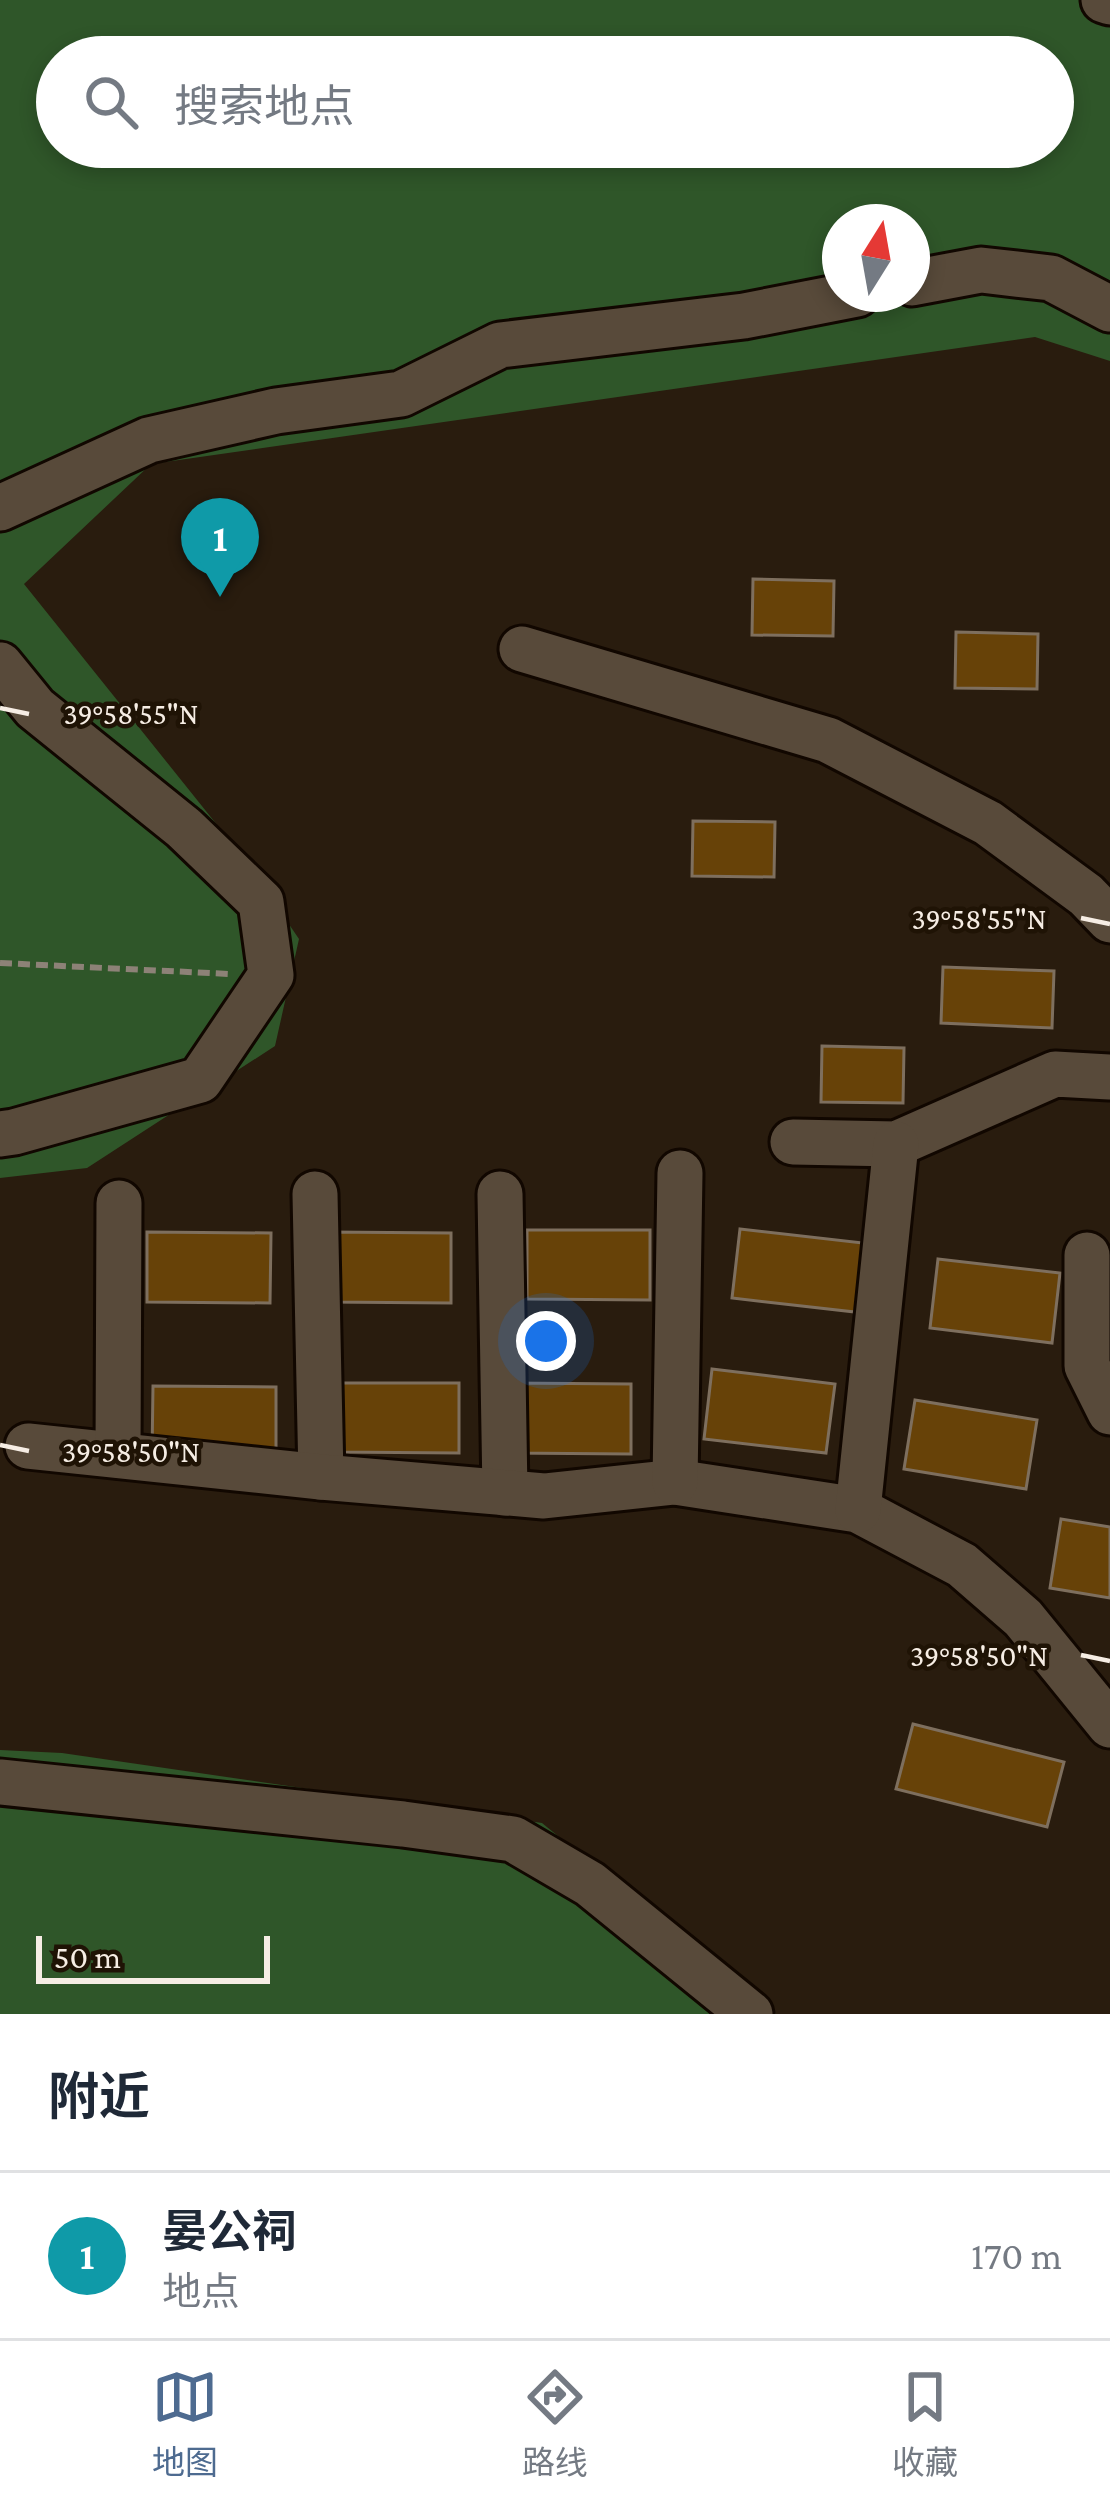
<!DOCTYPE html>
<html lang="zh">
<meta charset="utf-8">
<style>
:root{--surface:#fff;--page:#f2f2f3;--text:#1f2937;--muted:#747a83;--line:#e0e1e3;--accent:#4e6b90}
body{margin:0;font-family:"Crimson Pro","Noto Sans SC",serif;background:var(--page);color:var(--text)}
.compass{position:absolute;left:822px;top:204px;width:108px;height:108px;border-radius:50%;background:var(--surface);box-shadow:0 6px 18px #0003;rotate:11deg}
.scale{position:absolute;left:36px;bottom:30px;width:234px;box-sizing:border-box;padding-left:12px;border:6px solid #f6ede4;border-top:0;font-size:33px;line-height:42px;white-space:nowrap;color:#f6ede4;-webkit-text-stroke:9px #1f1305;paint-order:stroke}
.you{position:absolute;left:546px;top:1341px;width:42px;height:42px;margin:-30px;border:9px solid #fff;border-radius:50%;background:#1a73e8;box-shadow:0 0 0 18px #1a73e833}
.badge{display:grid;place-items:center;width:78px;height:78px;border-radius:50%;background:var(--accent);color:#fff;font-size:39px;font-weight:700}
.pin{position:absolute;translate:-50% -99px;filter:drop-shadow(0 3px 6px #0008)}
.pin::after{content:'';position:absolute;top:63px;width:42px;height:36px;background:inherit;clip-path:polygon(0 0,100% 0,50% 100%)}
.list{margin:0;padding:0;list-style:none}
h2{display:flex;justify-content:space-between;align-items:center;height:156px;margin:0;padding:0 48px;font-size:51px}
h2 small{font-size:39px;font-weight:400;color:var(--muted)}
.list li{display:grid;grid-template-columns:78px 1fr auto;gap:36px;align-items:center;box-sizing:border-box;height:168px;padding:0 48px;border-top:3px solid var(--line)}
.list b{display:block;font-size:45px;white-space:nowrap}
.list p{margin:0;font-size:39px;white-space:nowrap;color:var(--muted)}
.list em{font-size:39px;font-style:normal;color:var(--muted)}
.icon{flex:none;width:66px;height:66px;fill:none;stroke:currentColor;stroke-width:2;stroke-linecap:round;stroke-linejoin:round}
.map{position:relative;flex:none;width:1110px;height:2014px;overflow:hidden}
.search{position:absolute;background:var(--surface);box-shadow:0 6px 18px #0003;left:36px;right:36px;top:36px;height:132px;display:flex;align-items:center;gap:30px;box-sizing:border-box;padding:0 42px;border-radius:66px;color:var(--muted);font-size:45px}
.sheet{height:324px;background:var(--surface)}
nav{display:flex;justify-content:space-around;align-items:center;box-sizing:border-box;height:168px;border-top:3px solid var(--line);background:var(--surface);font-size:33px;color:var(--muted)}
nav a{display:grid;justify-items:center;gap:6px}
nav .on{color:var(--accent)}
.map>svg:first-child{display:block}
</style>
<div class="map">
<svg width="1110" height="2014" viewBox="0 0 1110 2014">
<rect width="100%" height="100%" fill="#291c0e"/>
<g fill="#2f5629" fill-rule="evenodd">
<path d="M 0,0 L 1110,0 L 1110,361 L 1035,337 L 151,464 L 24,584 L 246,861 L 299,939 L 275,1046 L 87,1168 L 0,1178 ZM 57,57 L 1053,57 L 1053,147 L 57,147 ZM 840,222 L 912,222 L 912,294 L 840,294 Z"/>
<polygon points="0,1750 62,1753 542,1823 776,2014 0,2014"/>
</g>
<g fill="#674208" stroke="#7e6f5e" stroke-width="3">
<polygon points="753,579 834,581 833,636 752,635"/>
<polygon points="956,632 1038,634 1037,689 955,688"/>
<polygon points="693,821 775,822 774,877 692,876"/>
<polygon points="943,967 1054,971 1052,1028 941,1023"/>
<polygon points="822,1046 904,1048 903,1103 821,1102"/>
<polygon points="740,1229 863,1243 855,1312 732,1298"/>
<polygon points="527,1230 650,1230 650,1300 527,1299"/>
<polygon points="147,1232 271,1233 270,1303 147,1302"/>
<polygon points="327,1232 451,1233 451,1303 327,1302"/>
<polygon points="938,1259 1060,1273 1052,1343 930,1328"/>
<polygon points="712,1369 835,1384 826,1453 704,1439"/>
<polygon points="336,1383 459,1383 459,1453 335,1452"/>
<polygon points="508,1383 631,1384 631,1454 507,1453"/>
<polygon points="153,1386 276,1387 276,1457 152,1456"/>
<polygon points="915,1400 1037,1420 1026,1489 904,1469"/>
<polygon points="1061,1519 1110,1527 1110,1598 1050,1588"/>
<polygon points="913,1724 1064,1762 1047,1827 896,1789"/>
</g>
<g fill="none" stroke-linecap="round" stroke-linejoin="round">
<g stroke="#110700" stroke-width="51">
<g id="minor">
<polyline points="1104,0 1110,2"/>
<polyline points="912,283 981,270 1051,278 1110,309"/>
<polyline points="0,508 149,440 276,411 401,394 500,345 744,316 857,294"/>
<polyline points="522,649 828,740 988,823 1086,895 1110,920"/>
<polyline points="0,665 35,708 184,828 261,902 271,975 200,1080 14,1132 0,1134"/>
<polyline points="793,1142 896,1144 1055,1074 1110,1077"/>
<polyline points="315,1194 321,1477"/>
<polyline points="500,1194 505,1493"/>
<polyline points="1087,1255 1087,1366 1110,1412"/>
<polyline points="28,1446 321,1477 544,1496 675,1482 858,1510 962,1565 1023,1618 1110,1725"/>
<polyline points="118,1455 119,1203"/>
<polyline points="675,1482 680,1173"/>
<polyline points="858,1510 896,1144"/>
<polyline points="0,1782 403,1824 513,1839 590,1884 750,2014"/>
</g>
</g>
<polyline stroke="#8d8277" stroke-width="6" stroke-dasharray="12 6" stroke-linecap="butt" points="0,963 230,974"/>
<use href="#minor" stroke="#584a3a" stroke-width="45"/>
</g>
<path fill="none" stroke="#f6ede4" stroke-width="4.5" d="M 0,708 L 29,714M 1081,918 L 1110,924M 0,1445 L 29,1451M 1081,1655 L 1110,1661"/>
<g font-size="30" text-anchor="middle" fill="#f6ede4" stroke="#1f1305" stroke-width="9" stroke-linejoin="round" paint-order="stroke">
<text x="131" y="724">39°58'55"N</text>
<text x="979" y="929">39°58'55"N</text>
<text x="131" y="1462">39°58'50"N</text>
<text x="979" y="1666">39°58'50"N</text>
</g>
</svg>
<svg class="compass" viewBox="-18 -18 36 36"><path d="M0-13l5 13h-10z" fill="#e53935"/><path d="M0 13l5-13h-10z" fill="#747a83"/></svg>
<div class="scale">50 m</div>
<div class="you"></div>
<div class="pin badge" style="left:220px;top:597px;background:#0f9aa8">1</div>
<div class="search"><svg class="icon" aria-label="search" viewBox="0 0 24 24"><circle cx="10" cy="10" r="6"/><path d="M15 15l6 6"/></svg>搜索地点</div>
</div>
<section class="sheet">
<h2>附近<small></small></h2>
<ul class="list">
<li><span class="badge" style="background:#0f9aa8">1</span><div><b>晏公祠</b><p>地点</p></div><em>170 m</em></li>
</ul>
</section>
<nav>
<a class="on"><svg class="icon" aria-label="map" viewBox="0 0 24 24"><path d="M3 6l6-2 6 2 6-2v14l-6 2-6-2-6 2zM9 4v14M15 6v14"/></svg>地图</a>
<a><svg class="icon" aria-label="directions" viewBox="0 0 24 24"><path d="M12 3l9 9-9 9-9-9zM9 14v-3h6M13 9l2 2-2 2"/></svg>路线</a>
<a><svg class="icon" aria-label="saved" viewBox="0 0 24 24"><path d="M7 4h10v16l-5-4-5 4z"/></svg>收藏</a>
</nav>
